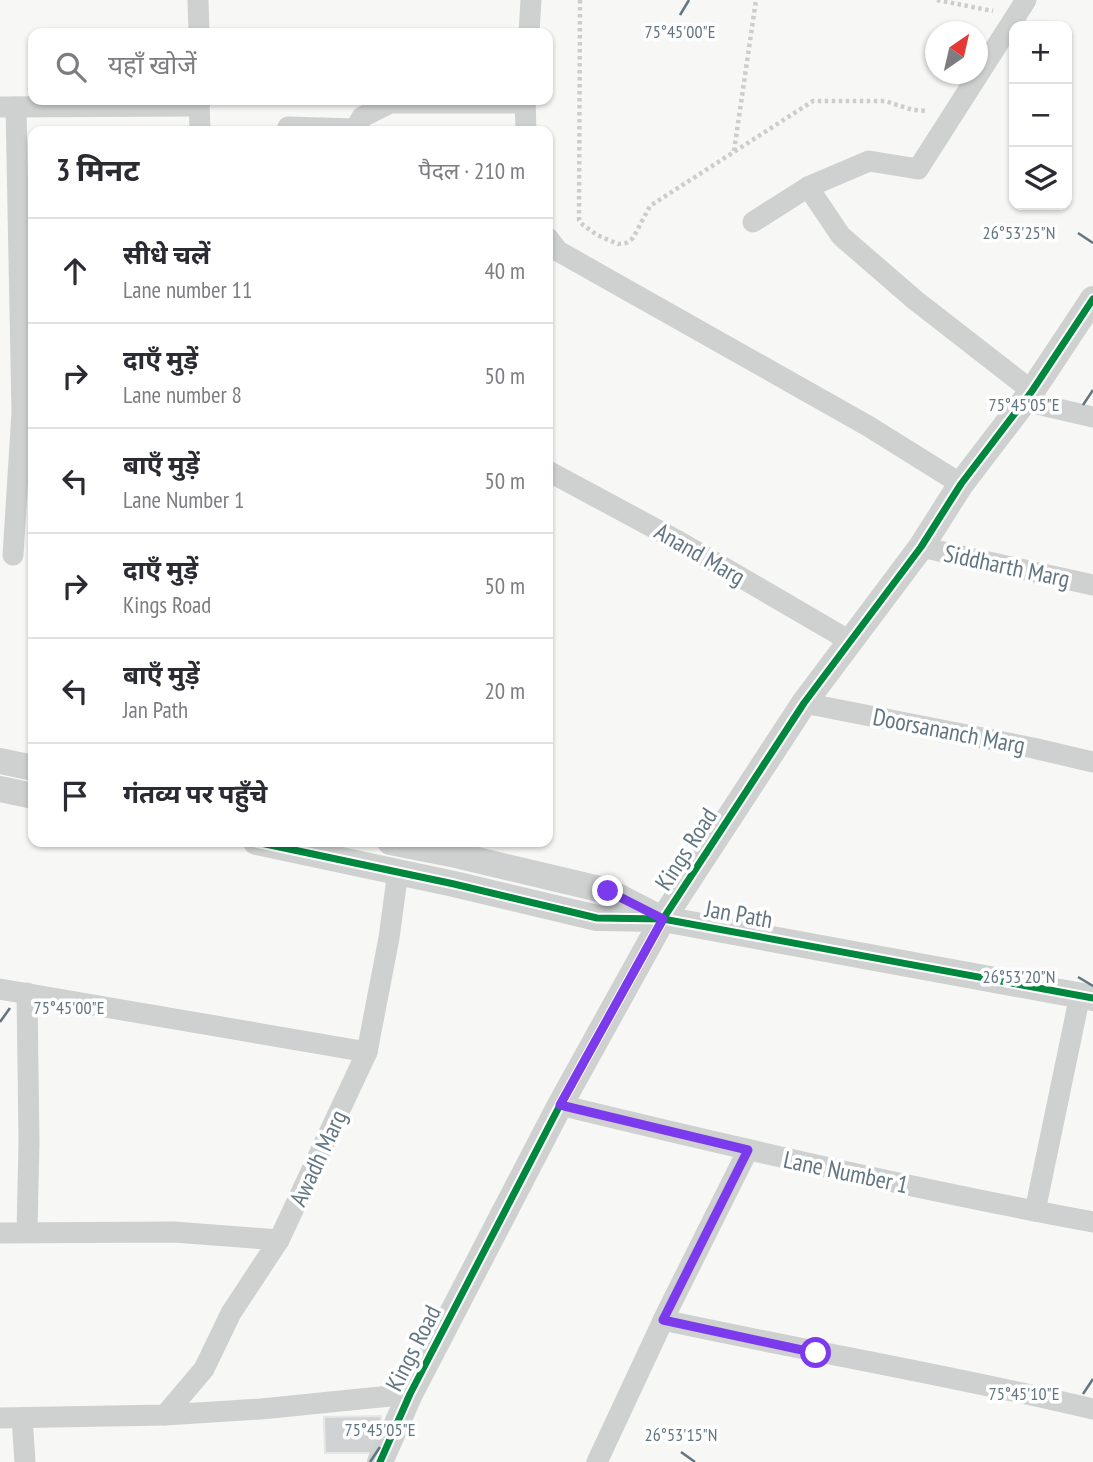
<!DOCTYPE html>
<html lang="hi">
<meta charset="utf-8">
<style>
:root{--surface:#fff;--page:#f2f2f3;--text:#2b2b33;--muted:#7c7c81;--line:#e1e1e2}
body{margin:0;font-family:"PT Sans Narrow","Noto Sans Devanagari",sans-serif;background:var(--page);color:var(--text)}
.controls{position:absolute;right:21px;top:21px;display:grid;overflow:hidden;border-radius:14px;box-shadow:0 2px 5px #0004}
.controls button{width:63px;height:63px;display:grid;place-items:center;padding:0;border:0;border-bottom:2px solid var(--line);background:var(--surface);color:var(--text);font:35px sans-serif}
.compass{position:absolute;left:925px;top:21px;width:63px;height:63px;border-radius:50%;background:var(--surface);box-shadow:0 2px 5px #0004;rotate:34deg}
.stop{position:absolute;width:21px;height:21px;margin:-16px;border:5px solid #7c3aed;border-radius:50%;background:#fff}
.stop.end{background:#7c3aed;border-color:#fff;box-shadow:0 2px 7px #0008}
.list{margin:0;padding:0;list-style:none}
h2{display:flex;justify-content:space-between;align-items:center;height:91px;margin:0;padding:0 28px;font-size:30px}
h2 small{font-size:23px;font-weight:400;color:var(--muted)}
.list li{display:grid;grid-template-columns:46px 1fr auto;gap:21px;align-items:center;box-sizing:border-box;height:105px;padding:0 28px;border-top:2px solid var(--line)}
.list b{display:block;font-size:26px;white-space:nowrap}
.list p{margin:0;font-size:23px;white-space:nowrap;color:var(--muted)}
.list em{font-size:23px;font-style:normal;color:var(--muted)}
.icon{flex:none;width:38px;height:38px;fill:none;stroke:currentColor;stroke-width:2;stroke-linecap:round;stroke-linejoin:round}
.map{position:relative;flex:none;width:1093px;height:1462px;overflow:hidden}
.search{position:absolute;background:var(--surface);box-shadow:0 2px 5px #0004;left:28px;top:28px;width:525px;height:77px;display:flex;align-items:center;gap:18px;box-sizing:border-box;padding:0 24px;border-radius:14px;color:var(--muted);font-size:26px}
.panel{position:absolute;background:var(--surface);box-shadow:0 2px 5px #0004;left:28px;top:126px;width:525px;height:721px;border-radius:14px}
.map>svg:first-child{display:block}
</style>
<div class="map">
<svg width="1093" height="1462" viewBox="0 0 1093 1462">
<rect width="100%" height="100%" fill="#f7f7f6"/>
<polygon fill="#d0d2d3" stroke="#e6e6e6" stroke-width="2" points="381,1416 381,1453 325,1453 324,1417"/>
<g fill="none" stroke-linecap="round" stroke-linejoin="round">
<g stroke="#cccdce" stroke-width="4.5" stroke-dasharray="3.5 3.5" stroke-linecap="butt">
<polyline points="580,0 579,220 583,225 597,235 618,244 626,243 633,238 650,206 813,101 885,101 913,110 928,111"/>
<polyline points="937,0 993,11"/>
<polyline points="734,151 756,0"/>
</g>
<g stroke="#cfd1d1" stroke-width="21">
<polyline points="198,0 199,33"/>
<polyline points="529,33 531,0"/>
<polyline points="199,100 200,131"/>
<polyline points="525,100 526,131"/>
<polyline points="0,107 199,106"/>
<polyline points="288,127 356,129"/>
<polyline points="354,131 362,117 390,103 525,103"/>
<polyline points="808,187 841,236 915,300 1032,391"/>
<polyline points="753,222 808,187 869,161 918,169 1026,0"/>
<polyline points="548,238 558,251 868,426 961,484"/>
<polyline points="1024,401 1093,417"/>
<polyline points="548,471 680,542 850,641"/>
<polyline points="921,547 1093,585"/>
<polyline points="13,555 22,413 16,107"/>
<polyline points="804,703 1033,748 1093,762"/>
<polyline points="0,989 367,1052"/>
<polyline points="27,993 29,1142 27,1232"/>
<path d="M 560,1105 C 737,1148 914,1189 1093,1222"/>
<polyline points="1035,1211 1080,995"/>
<polyline points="0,1233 174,1232 279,1240"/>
<path d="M 663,1320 C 806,1351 950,1375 1093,1409"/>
<polyline points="165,1415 204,1369 231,1313 279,1240 367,1052 389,938 398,871"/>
<polyline points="0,1418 165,1415 261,1409 410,1394"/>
<polyline points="22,1418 25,1462"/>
<polyline points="597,1462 668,1310 748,1150"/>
</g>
<g stroke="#cfd1d1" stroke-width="26">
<polyline points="0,761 33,768"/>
<polyline points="0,789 33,796"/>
<polyline points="256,842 454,884 597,918 663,919 1093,998"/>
<polyline points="390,842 456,855 608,891 656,916"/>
<polyline points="380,1462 410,1394 560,1105 663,919 804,703 921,547 961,484 1032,391 1093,299"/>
</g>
<g stroke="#fff" stroke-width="11">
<g id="cycleway">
<polyline points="256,842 454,884 597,918 663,919 1093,998"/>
<polyline points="380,1462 410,1394 560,1105 663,919 804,703 921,547 961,484 1032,391 1093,299"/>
</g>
</g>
<use href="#cycleway" stroke="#00873e" stroke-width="7"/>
</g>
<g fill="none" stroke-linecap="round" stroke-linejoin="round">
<polyline stroke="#7c3aed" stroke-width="9" points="608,891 663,919 560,1105 748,1150 663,1320 816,1353"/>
</g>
<path fill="none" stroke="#627682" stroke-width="2.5" d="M 680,15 L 689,0M 1078,233 L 1093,243M 1083,405 L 1093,390M 1078,977 L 1093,986M 0,1022 L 10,1008M 1083,1394 L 1093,1379M 681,1452 L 695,1462M 370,1462 L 380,1447"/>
<g text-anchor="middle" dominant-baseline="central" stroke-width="7" stroke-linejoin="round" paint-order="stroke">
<g font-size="24" fill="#627682" stroke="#fff">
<text transform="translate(700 554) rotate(30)">Anand Marg</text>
<text transform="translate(1007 566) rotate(12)">Siddharth Marg</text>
<text transform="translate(949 731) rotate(11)">Doorsananch Marg</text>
<text transform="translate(686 849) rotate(-57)">Kings Road</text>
<text transform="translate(739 914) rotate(10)">Jan Path</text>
<text transform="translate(318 1158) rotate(-65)">Awadh Marg</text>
<text transform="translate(846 1172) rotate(12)">Lane Number 1</text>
<text transform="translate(413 1348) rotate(-63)">Kings Road</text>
</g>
</g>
<g font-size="18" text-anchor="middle" fill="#627682" stroke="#fff" stroke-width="7" stroke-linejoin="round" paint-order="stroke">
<text x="680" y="38">75°45'00"E</text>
<text x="1019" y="239">26°53'25"N</text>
<text x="1024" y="411">75°45'05"E</text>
<text x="1019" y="983">26°53'20"N</text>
<text x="69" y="1014">75°45'00"E</text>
<text x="1024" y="1400">75°45'10"E</text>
<text x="380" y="1436">75°45'05"E</text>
<text x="681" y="1441">26°53'15"N</text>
</g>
</svg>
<div class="controls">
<button>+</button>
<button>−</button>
<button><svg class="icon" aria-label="layers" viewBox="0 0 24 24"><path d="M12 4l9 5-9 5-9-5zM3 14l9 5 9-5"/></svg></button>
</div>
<svg class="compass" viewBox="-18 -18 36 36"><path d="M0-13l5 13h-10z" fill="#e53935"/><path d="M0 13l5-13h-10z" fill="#7c7c81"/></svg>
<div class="stop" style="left:816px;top:1353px"></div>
<div class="stop end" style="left:608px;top:891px"></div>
<div class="search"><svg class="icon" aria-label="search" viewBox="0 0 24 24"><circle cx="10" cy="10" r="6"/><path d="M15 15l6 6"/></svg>यहाँ खोजें</div>
<section class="panel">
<h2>3 मिनट<small>पैदल · 210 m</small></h2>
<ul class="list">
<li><svg class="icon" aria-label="ahead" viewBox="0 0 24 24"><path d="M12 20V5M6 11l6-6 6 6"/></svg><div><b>सीधे चलें</b><p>Lane number 11</p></div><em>40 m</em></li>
<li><svg class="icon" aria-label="right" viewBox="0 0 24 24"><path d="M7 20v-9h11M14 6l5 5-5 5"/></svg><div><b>दाएँ मुड़ें</b><p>Lane number 8</p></div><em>50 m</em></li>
<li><svg class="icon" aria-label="left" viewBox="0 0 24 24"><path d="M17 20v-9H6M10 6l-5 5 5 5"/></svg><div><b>बाएँ मुड़ें</b><p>Lane Number 1</p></div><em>50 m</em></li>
<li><svg class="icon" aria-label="right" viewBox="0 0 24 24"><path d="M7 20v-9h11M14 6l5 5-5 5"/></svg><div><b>दाएँ मुड़ें</b><p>Kings Road</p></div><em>50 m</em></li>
<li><svg class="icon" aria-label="left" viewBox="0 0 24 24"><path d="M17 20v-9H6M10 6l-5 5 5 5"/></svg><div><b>बाएँ मुड़ें</b><p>Jan Path</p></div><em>20 m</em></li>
<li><svg class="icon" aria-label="arrive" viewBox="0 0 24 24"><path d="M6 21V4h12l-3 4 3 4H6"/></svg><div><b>गंतव्य पर पहुँचे</b></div></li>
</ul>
</section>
</div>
